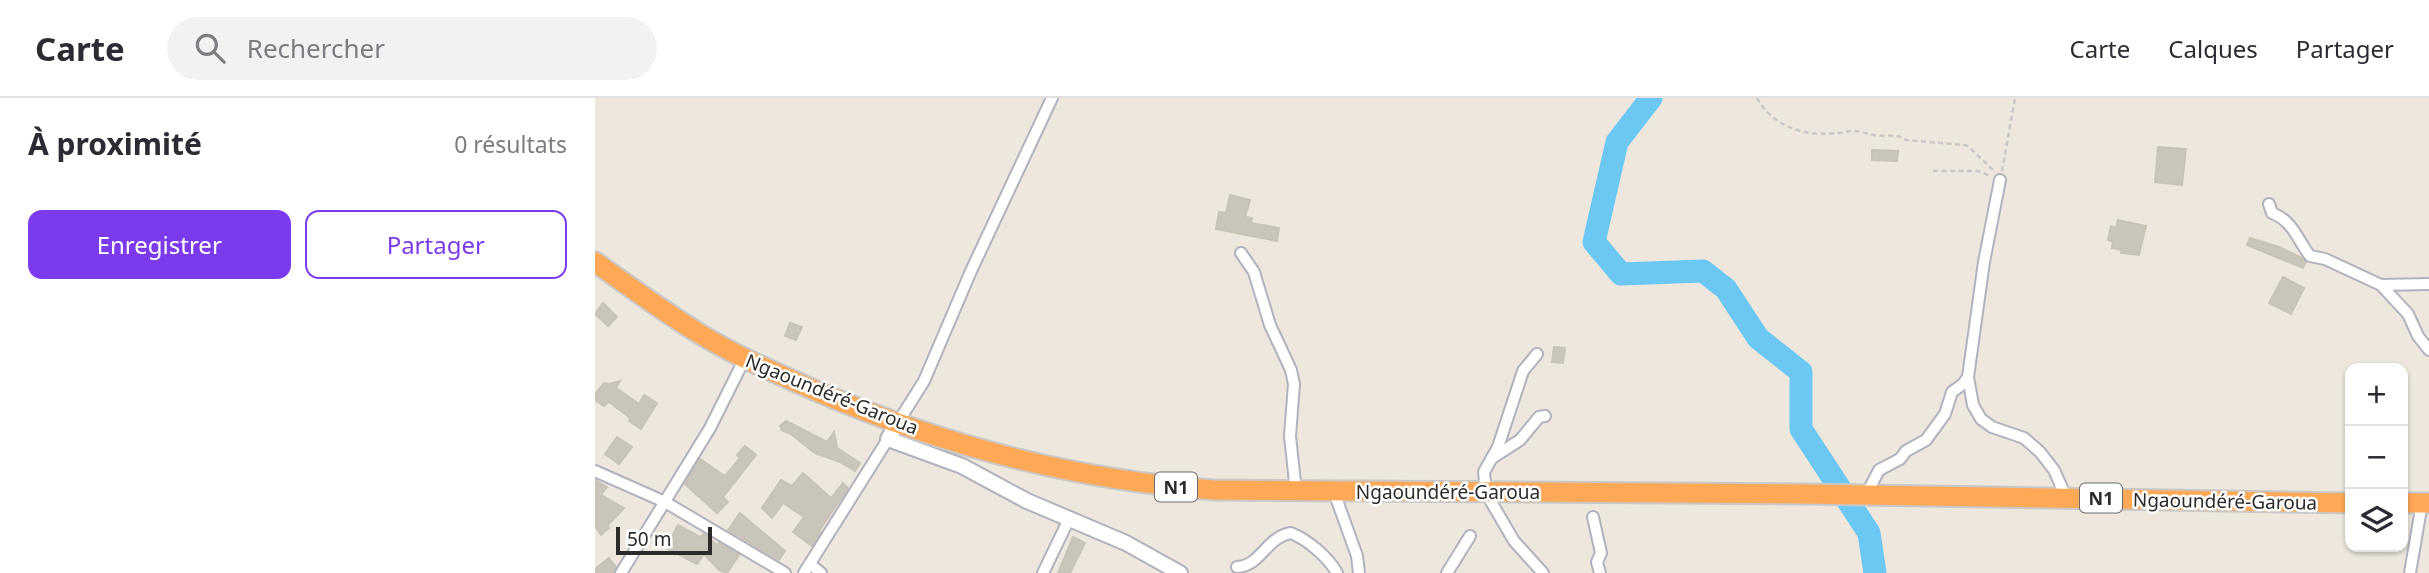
<!DOCTYPE html>
<html lang="fr">
<meta charset="utf-8">
<style>
:root{--surface:#fff;--page:#f2f2f3;--text:#2b2b33;--muted:#7c7c81;--line:#e1e1e2;--accent:#7c3aed}
body{margin:0;font-family:"Noto Sans",sans-serif;background:var(--page);color:var(--text)}
.controls{position:absolute;right:21px;bottom:21px;display:grid;overflow:hidden;border-radius:14px;box-shadow:0 2px 5px #0004}
.controls button{width:63px;height:63px;display:grid;place-items:center;padding:0;border:0;border-bottom:2px solid var(--line);background:var(--surface);color:var(--text);font:35px sans-serif}
.scale{position:absolute;left:21px;bottom:18px;width:96px;box-sizing:border-box;padding-left:7px;border:4px solid #2b2b2b;border-top:0;font-size:19px;line-height:24px;white-space:nowrap;color:#2b2b2b;-webkit-text-stroke:5px #fff;paint-order:stroke}
.list{margin:0;padding:0;list-style:none}
h2{display:flex;justify-content:space-between;align-items:center;height:91px;margin:0;padding:0 28px;font-size:30px}
h2 small{font-size:23px;font-weight:400;color:var(--muted)}
.actions{display:flex;gap:14px;padding:21px 28px}
.actions a{flex:1;padding:16px 0;border:2px solid var(--accent);border-radius:14px;text-align:center;font-size:24px;color:var(--accent)}
.actions .main{background:var(--accent);color:#fff}
.icon{flex:none;width:38px;height:38px;fill:none;stroke:currentColor;stroke-width:2;stroke-linecap:round;stroke-linejoin:round}
.map{position:relative;flex:none;width:1834px;height:475px;overflow:hidden}
header{display:flex;align-items:center;gap:42px;box-sizing:border-box;height:98px;padding:0 35px;background:var(--surface);border-bottom:2px solid var(--line)}
header strong{font-size:33px}
nav{display:flex;gap:38px;margin-inline-start:auto;font-size:24px}
.search{width:490px;height:63px;background:var(--page);display:flex;align-items:center;gap:18px;box-sizing:border-box;padding:0 24px;border-radius:38px;color:var(--muted);font-size:26px}
main{display:flex}
aside{flex:1;background:var(--surface)}
.map>svg:first-child{display:block}
</style>
<header>
<strong>Carte</strong>
<div class="search"><svg class="icon" aria-label="search" viewBox="0 0 24 24"><circle cx="10" cy="10" r="6"/><path d="M15 15l6 6"/></svg>Rechercher</div>
<nav><a>Carte</a><a>Calques</a><a>Partager</a></nav>
</header>
<main>
<aside>
<h2>À proximité<small>0 résultats</small></h2>
<ul class="list">
</ul>
<div class="actions"><a class="main">Enregistrer</a><a>Partager</a></div>
</aside>
<div class="map">
<svg width="1834" height="475" viewBox="0 0 1834 475">
<rect width="100%" height="100%" fill="#ede7dd"/>
<g fill="none" stroke-linecap="round" stroke-linejoin="round">
<polyline stroke="#6cc8f3" stroke-width="23" points="1056,0 1022,44 999,144 1026,176 1108,173 1131,191 1163,240 1206,274 1206,331 1274,435 1280,475"/>
</g>
<g fill="#c9c5bb" stroke="#c9c3b6" stroke-width="2">
<polygon points="1563,49 1591,51 1587,87 1560,84"/>
<polygon points="1277,52 1303,53 1302,63 1277,62"/>
<polygon points="635,97 655,102 650,119 657,120 656,125 684,130 682,143 621,131 624,114 631,115"/>
<polygon points="1523,122 1551,128 1544,157 1526,155 1527,152 1517,150 1518,144 1513,142 1516,128 1521,130"/>
<polygon points="1655,140 1684,149 1707,160 1711,164 1708,170 1652,147"/>
<polygon points="1688,179 1709,190 1696,216 1674,205"/>
<polygon points="8,205 22,219 13,228 0,216"/>
<polygon points="195,225 207,229 201,242 190,238"/>
<polygon points="959,249 970,250 968,265 957,264"/>
<polygon points="25,283 21,290 44,306 49,297 62,305 46,331 34,323 35,320 14,304 9,308 0,302 0,296 9,285 13,286"/>
<polygon points="191,323 232,344 239,334 242,350 265,365 260,373 245,364 220,355 196,336 186,332 187,330 185,328"/>
<polygon points="22,339 37,349 24,366 10,356"/>
<polygon points="150,348 161,357 128,399 133,404 122,415 90,386 105,361 130,378 145,360 142,357"/>
<polygon points="208,375 236,400 248,385 253,390 224,433 226,434 217,448 198,434 209,419 188,405 177,420 167,410 186,382 197,388"/>
<polygon points="0,382 12,389 6,397 29,410 12,428 14,430 6,437 0,428"/>
<polygon points="145,415 190,453 184,462 133,432"/>
<polygon points="83,427 105,439 109,436 122,447 124,445 144,457 132,475 124,472 109,456 102,466 71,450"/>
<polygon points="478,439 490,445 475,475 463,475"/>
<polygon points="14,460 21,469 18,475 0,475 0,471"/>
</g>
<g fill="none" stroke-linecap="round" stroke-linejoin="round">
<g stroke="#b1b2bf" stroke-width="14">
<g id="street">
<polyline points="1405,82 1389,164 1373,279 1378,307 1386,321 1397,329 1429,340 1445,354 1459,372 1471,399"/>
<path d="M 1674,106 L 1677,115 C 1698,123 1702,141 1715,158 L 1730,161 L 1786,187 L 1834,186"/>
<polyline points="646,155 659,174 675,227 696,272 699,286 695,338 701,394"/>
<polyline points="1786,187 1813,216 1823,238 1834,252"/>
<polyline points="942,256 928,273 903,349 889,374 891,395 919,443 948,475"/>
<polyline points="302,326 329,283 376,173 457,0"/>
<polyline points="897,360 925,342 944,319 950,318"/>
<polyline points="0,373 70,404 190,475"/>
<polyline points="739,394 762,458 764,475"/>
<polyline points="1271,397 1284,372 1305,361 1311,353 1331,342 1350,316 1357,294 1368,286 1373,279"/>
<polyline points="998,419 1006,455 1002,464 1005,475"/>
<polyline points="215,466 226,475"/>
<path d="M 642,469 C 666,468 671,439 696,435 C 713,442 733,459 742,475"/>
<polyline points="26,475 115,330 150,260"/>
<polyline points="209,475 293,341"/>
<polyline points="448,475 475,419"/>
<polyline points="852,475 875,438"/>
<polyline points="1815,475 1827,405"/>
</g>
</g>
<g stroke="#b1b2bf" stroke-width="18">
<polyline id="secondary" points="302,326 293,341 367,368 432,403 531,445 585,475"/>
</g>
<g stroke="#c8c8c8" stroke-width="23">
<g id="highway">
<path d="M 0,164 C 35,189 69,214 105,236 C 141,258 181,275 219,292 C 346,347 481,382 619,392 L 1211,396 L 1755,405"/>
<polyline points="1808,405 1834,405"/>
</g>
</g>
<g stroke="#c8c8c8" stroke-width="2.5" stroke-dasharray="5 3.5" stroke-linecap="butt">
<path d="M 1162,0 C 1178,29 1210,39 1242,35 C 1247,35 1252,33 1258,33 C 1266,33 1272,36 1279,37 C 1290,39 1302,35 1311,42 L 1368,47 L 1373,48 L 1398,72"/>
<polyline points="1338,73 1384,73 1395,78"/>
<polyline points="1407,73 1420,0"/>
</g>
<use href="#street" stroke="#fff" stroke-width="10"/>
<use href="#secondary" stroke="#fff" stroke-width="14"/>
<use href="#highway" stroke="#ffa856" stroke-width="19"/>
</g>
<g text-anchor="middle" dominant-baseline="central" stroke-width="5" stroke-linejoin="round" paint-order="stroke">
<g fill="#fff" stroke="#6b6b6b" stroke-width="2">
<rect x="560" y="374.5" width="42" height="29" rx="5"/>
<rect x="1485" y="385.5" width="42" height="29" rx="5"/>
</g>
<g font-size="18" font-weight="bold" fill="#2b2b2b">
<text x="581" y="389">N1</text>
<text x="1506" y="400">N1</text>
</g>
<g font-size="19" fill="#2b2b2b" stroke="#fff">
<text transform="translate(237 296) rotate(22)">Ngaoundéré-Garoua</text>
<text x="853" y="394">Ngaoundéré-Garoua</text>
<text transform="translate(1630 403) rotate(1)">Ngaoundéré-Garoua</text>
</g>
</g>
</svg>
<div class="controls">
<button>+</button>
<button>−</button>
<button><svg class="icon" aria-label="layers" viewBox="0 0 24 24"><path d="M12 4l9 5-9 5-9-5zM3 14l9 5 9-5"/></svg></button>
</div>
<div class="scale">50 m</div>
</div>
</main>
